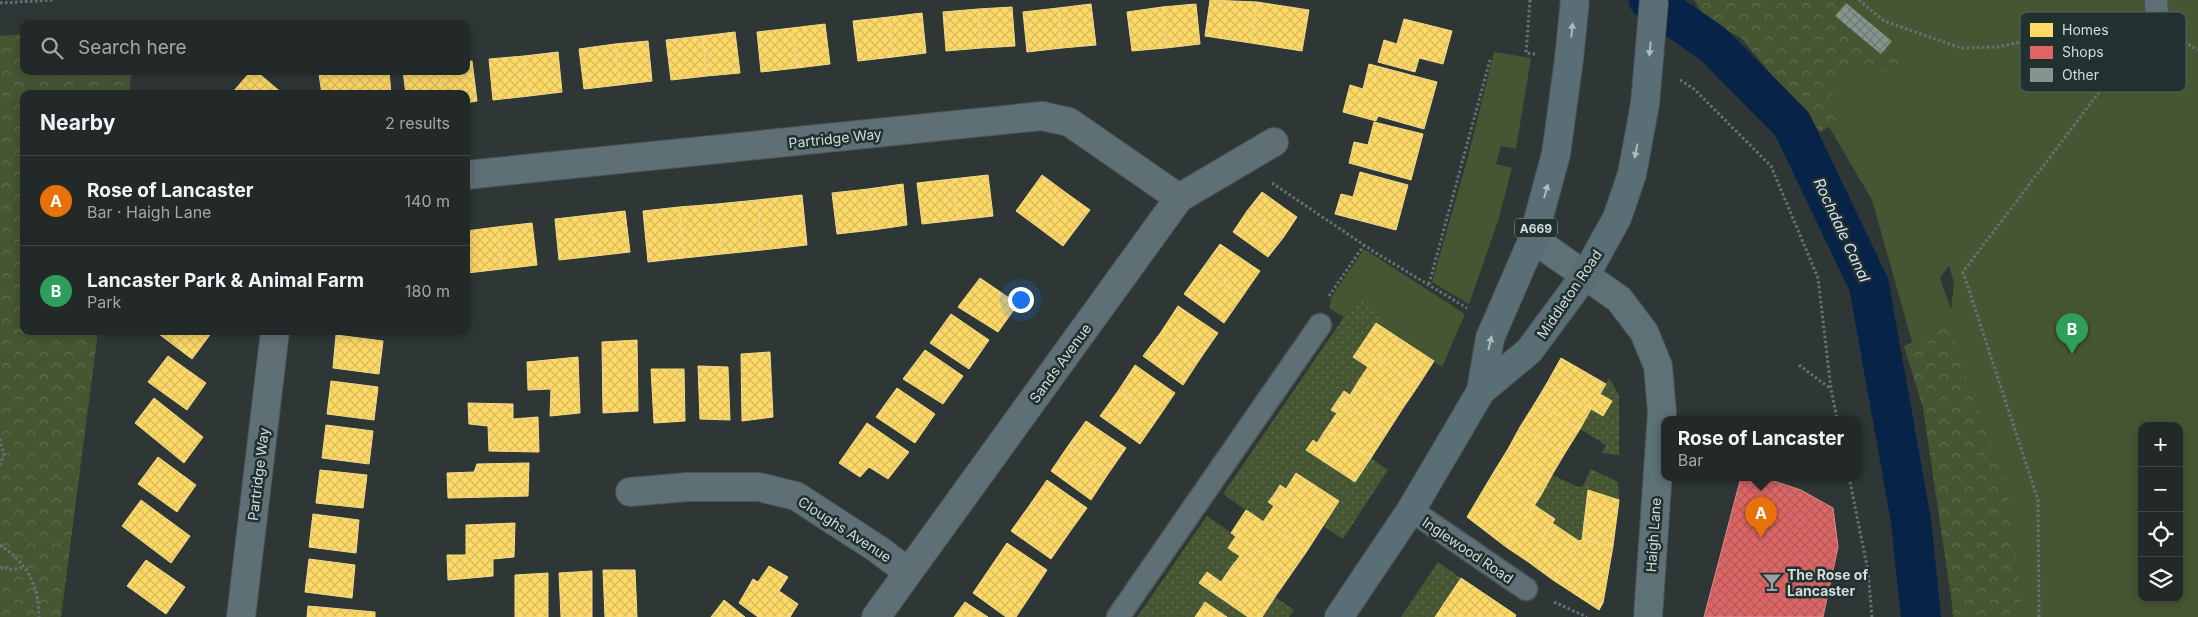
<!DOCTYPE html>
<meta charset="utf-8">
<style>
:root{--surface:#222928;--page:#2e3534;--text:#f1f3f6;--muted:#a2a6a8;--line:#3f4545;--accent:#db2777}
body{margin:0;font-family:Inter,sans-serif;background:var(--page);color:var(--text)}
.controls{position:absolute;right:15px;bottom:15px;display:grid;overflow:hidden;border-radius:10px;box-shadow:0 2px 12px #0003}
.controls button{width:45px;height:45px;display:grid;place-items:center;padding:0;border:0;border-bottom:1px solid var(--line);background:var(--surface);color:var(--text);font:25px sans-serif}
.you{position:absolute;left:1020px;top:299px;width:18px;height:18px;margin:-12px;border:4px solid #fff;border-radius:50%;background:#1a73e8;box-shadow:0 0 0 8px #1a73e833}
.badge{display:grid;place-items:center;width:32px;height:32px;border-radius:50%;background:var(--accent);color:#fff;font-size:16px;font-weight:700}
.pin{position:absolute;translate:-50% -41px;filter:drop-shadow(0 1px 2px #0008)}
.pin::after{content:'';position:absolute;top:26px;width:18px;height:15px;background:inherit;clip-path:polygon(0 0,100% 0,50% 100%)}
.popup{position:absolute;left:1661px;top:416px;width:200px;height:65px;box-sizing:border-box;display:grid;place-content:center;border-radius:10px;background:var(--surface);filter:drop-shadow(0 1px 4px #0005);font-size:16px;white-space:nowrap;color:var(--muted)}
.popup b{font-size:19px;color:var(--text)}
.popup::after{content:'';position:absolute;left:50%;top:100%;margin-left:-10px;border:10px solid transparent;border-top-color:var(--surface)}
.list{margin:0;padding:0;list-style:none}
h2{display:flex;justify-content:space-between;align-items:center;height:65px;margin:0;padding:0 20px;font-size:21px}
h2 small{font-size:16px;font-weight:400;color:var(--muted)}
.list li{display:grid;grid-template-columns:32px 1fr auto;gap:15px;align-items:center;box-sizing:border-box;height:90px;padding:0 20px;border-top:1px solid var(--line)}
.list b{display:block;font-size:19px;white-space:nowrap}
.list p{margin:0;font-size:16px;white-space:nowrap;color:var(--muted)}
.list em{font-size:16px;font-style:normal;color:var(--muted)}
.icon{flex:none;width:28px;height:28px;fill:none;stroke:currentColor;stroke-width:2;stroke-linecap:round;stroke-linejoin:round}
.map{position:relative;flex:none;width:2198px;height:617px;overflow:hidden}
.search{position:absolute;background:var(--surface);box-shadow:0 2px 12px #0003;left:20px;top:20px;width:450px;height:55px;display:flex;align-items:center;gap:12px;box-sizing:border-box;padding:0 18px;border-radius:10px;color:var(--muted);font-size:19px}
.panel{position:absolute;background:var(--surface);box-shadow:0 2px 12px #0003;left:20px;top:90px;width:450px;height:245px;border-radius:10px}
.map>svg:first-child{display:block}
</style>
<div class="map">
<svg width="2198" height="617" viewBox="0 0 2198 617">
<defs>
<pattern id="forest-crowns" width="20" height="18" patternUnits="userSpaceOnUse" patternTransform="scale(1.25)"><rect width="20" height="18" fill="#465633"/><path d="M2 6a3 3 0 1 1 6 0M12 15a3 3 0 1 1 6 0" fill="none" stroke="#606e50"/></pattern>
<pattern id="garden-dots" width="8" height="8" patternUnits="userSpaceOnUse" patternTransform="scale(1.25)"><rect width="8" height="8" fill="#465633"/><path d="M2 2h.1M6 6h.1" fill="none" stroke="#606e50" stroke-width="1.8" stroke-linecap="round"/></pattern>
<pattern id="homes-cross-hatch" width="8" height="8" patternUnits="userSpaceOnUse" patternTransform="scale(1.25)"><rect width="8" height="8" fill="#ffd966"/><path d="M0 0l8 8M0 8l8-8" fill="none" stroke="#d9bb5f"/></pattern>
<pattern id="shops-cross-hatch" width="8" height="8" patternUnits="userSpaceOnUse" patternTransform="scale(1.25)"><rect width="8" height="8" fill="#e06666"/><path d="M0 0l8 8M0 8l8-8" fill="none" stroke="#b05b5b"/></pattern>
<pattern id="building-cross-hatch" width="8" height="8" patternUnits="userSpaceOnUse" patternTransform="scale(1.25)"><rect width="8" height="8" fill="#84958d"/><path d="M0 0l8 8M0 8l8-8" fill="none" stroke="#6f7c76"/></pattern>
</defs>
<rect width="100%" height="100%" fill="#2e3736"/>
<g fill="#465633" fill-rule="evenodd">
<path d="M 1731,0 L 2198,0 L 2198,617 L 1953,617 L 1937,430 L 1872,200 L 1790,60 ZM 1949,265 L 1954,283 L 1951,310 L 1940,278 ZM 2142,426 L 2179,426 L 2179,598 L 2142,598 Z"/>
<polygon points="1494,52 1531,58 1516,149 1501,146 1496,164 1512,168 1498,221 1469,304 1432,282 1468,157"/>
<polygon points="1364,249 1465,314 1442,367 1376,323 1381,314 1357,298 1344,317 1329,308 1332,296"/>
</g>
<g fill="url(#forest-crowns)">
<polygon points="1694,0 1842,0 1853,14 1896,54 1901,74 1850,67 1830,76 1838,121 1820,132 1741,38 1707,21"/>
<polygon points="24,34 24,71 132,71 129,94 24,94 24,331 98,331 61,617 0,617 0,36"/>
<polygon points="1948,327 2007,488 2022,607 2021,617 1954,617 1923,408 1904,346"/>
</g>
<g fill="url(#garden-dots)">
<polygon points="1357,298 1382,314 1360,347 1368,367 1350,395 1332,410 1337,413 1317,443 1312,441 1306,450 1354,482 1371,458 1388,470 1343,539 1323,526 1339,501 1297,473 1286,489 1280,485 1268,501 1274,506 1263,522 1223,494"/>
<polygon points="1609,378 1619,395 1619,455 1602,453 1606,445 1580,429 1591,409 1603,416 1612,402 1600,394"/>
<polygon points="1591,469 1618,482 1619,500 1588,490 1582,540 1579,541 1552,523 1555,519 1534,505 1552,475 1578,487 1583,486"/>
<polygon points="1207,516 1236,536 1228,548 1240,556 1221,582 1207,572 1199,583 1248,617 1137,617"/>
<polygon points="1438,562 1461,578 1435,617 1401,617"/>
<polygon points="1275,597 1294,610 1289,617 1262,617"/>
</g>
<g fill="url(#homes-cross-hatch)" stroke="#f2da89">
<polygon points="1210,0 1257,2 1251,43 1205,36"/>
<polygon points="1257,2 1309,10 1302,51 1251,43"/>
<polygon points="1091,4 1096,45 1062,48 1058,8"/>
<polygon points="1196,4 1200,44 1166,48 1162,7"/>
<polygon points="1012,7 1015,46 981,48 978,9"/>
<polygon points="1162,7 1166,48 1132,51 1127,12"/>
<polygon points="1058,8 1062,48 1027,52 1023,12"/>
<polygon points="978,9 981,48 946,51 943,12"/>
<polygon points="922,13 926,53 893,57 889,17"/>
<polygon points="889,17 893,57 858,61 853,21"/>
<polygon points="1404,19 1452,31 1443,64 1419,58 1415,72 1378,62 1384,40 1397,44"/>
<polygon points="825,24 830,64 797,68 792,28"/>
<polygon points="792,28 797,68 761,72 757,32"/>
<polygon points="735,32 740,73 707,76 702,36"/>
<polygon points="702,36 707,76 671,80 666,40"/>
<polygon points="648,41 652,81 619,85 615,44"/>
<polygon points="615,44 619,85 584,89 579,49"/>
<polygon points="558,52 562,92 529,96 524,56"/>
<polygon points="524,56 529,96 493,100 489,59"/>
<polygon points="472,61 477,101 466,103 466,94 442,94 440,71 466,71 466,62"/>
<polygon points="1369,64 1437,82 1424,129 1378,116 1376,121 1343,112 1350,85 1363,89"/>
<polygon points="251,71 256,71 283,94 234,94 232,93"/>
<polygon points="340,71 355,71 358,94 322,94 319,74"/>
<polygon points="355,71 389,71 391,94 358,94"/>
<polygon points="403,71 440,71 442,94 406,94"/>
<polygon points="1374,122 1423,134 1411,180 1349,163 1354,142 1368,145"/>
<polygon points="1360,172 1408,185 1396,230 1335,214 1341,194 1353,197"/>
<polygon points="988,175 993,216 958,220 952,179"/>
<polygon points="1042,175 1065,192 1039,228 1016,211"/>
<polygon points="952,179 958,220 922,224 917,183"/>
<polygon points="903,184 907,225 873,230 868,189"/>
<polygon points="868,189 873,230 837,234 832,193"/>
<polygon points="1065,192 1090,210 1063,246 1039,228"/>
<polygon points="1262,192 1297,217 1283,238 1247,211"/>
<polygon points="802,195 807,245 762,250 757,200"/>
<polygon points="757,200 762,250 722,254 717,204"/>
<polygon points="717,204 722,254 684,258 679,207"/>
<polygon points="679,207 684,258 648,262 643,211"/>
<polygon points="625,211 630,252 595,256 590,215"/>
<polygon points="1247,211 1283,238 1268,257 1233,232"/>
<polygon points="590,215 595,256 559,260 555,219"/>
<polygon points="532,223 537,265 502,269 497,227"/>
<polygon points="497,227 502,269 467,273 466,231"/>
<polygon points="1220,244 1260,271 1242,297 1202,269"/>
<polygon points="1202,269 1242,297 1224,323 1184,294"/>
<polygon points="980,278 1018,304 998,332 958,307"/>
<polygon points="1178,306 1218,333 1200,359 1161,332"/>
<polygon points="951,314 989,340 969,369 930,343"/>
<polygon points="1376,323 1434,361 1418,386 1360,347"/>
<polygon points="155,331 211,331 212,332 192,359"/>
<polygon points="1161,332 1200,359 1183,385 1143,356"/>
<polygon points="336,335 383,341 379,374 333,368"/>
<polygon points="637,340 638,411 603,413 602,342"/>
<polygon points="1360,347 1418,386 1403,408 1359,380 1368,367 1353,357"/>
<polygon points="925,350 963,376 943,404 903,379"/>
<polygon points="770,352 773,417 742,421 741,354"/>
<polygon points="168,356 206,383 187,410 148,382"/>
<polygon points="578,357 580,413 550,416 551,389 528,390 527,362"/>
<polygon points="1561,358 1606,384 1600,394 1612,401 1603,416 1547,383"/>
<polygon points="1135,365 1175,393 1158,418 1118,391"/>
<polygon points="698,366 728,367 730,420 700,419"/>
<polygon points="651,369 684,369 685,421 654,423"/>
<polygon points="1359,380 1403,408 1387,433 1337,401 1344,391 1350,395"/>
<polygon points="331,381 378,387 374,420 327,414"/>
<polygon points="1547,383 1591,409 1580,429 1535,403"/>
<polygon points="897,388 935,414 915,443 876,417"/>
<polygon points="1118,391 1158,418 1140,444 1100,416"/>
<polygon points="154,398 203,437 184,463 135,423"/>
<polygon points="1337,401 1387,433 1371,458 1326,429 1337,413 1331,410"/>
<polygon points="468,403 513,404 513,419 538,417 539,452 489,451 488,426 469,424"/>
<polygon points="1535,403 1580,429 1565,453 1520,427"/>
<polygon points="1086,421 1126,448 1108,474 1068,446"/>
<polygon points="867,423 909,452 888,479 869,467 860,477 839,463"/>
<polygon points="326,425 373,431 369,464 322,458"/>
<polygon points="1520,427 1565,453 1552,475 1508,449"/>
<polygon points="1326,429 1371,458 1355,482 1306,450 1313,440 1317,443"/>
<polygon points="1068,446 1108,474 1091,500 1051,471"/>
<polygon points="1508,449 1552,475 1540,497 1495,470"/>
<polygon points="158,457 196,485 177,512 138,484"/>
<polygon points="529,463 528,496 448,498 447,473 474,472 477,464"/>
<polygon points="320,470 367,475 363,508 316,503"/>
<polygon points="1495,470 1540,497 1506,547 1467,517"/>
<polygon points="1296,473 1339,501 1323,526 1275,493 1280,485 1286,489"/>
<polygon points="1047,480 1087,508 1069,533 1029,506"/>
<polygon points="1588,490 1619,500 1613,546 1582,540"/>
<polygon points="1275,493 1323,526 1307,551 1263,522 1274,506 1268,502"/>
<polygon points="141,500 190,536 171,563 122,526"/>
<polygon points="1534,505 1555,519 1527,561 1506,547"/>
<polygon points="1029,506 1069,533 1051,559 1011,531"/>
<polygon points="1246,510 1307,551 1291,574 1231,533"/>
<polygon points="313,514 359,520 356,553 309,547"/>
<polygon points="515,523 514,557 493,559 493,576 448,580 447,555 466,555 466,525"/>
<polygon points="1552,523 1579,541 1553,580 1527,561"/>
<polygon points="1236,536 1291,574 1275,597 1232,566 1240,556 1228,548"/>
<polygon points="1582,540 1613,546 1603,603 1599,610 1553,580 1579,541"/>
<polygon points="1007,543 1047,570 1030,596 990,568"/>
<polygon points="309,559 355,565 352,598 305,592"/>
<polygon points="146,560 185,587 166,614 127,586"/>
<polygon points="769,566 788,577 779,591 798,604 790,617 758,617 739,603 753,579 758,582"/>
<polygon points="1232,566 1275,597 1262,617 1248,617 1199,583 1207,572 1221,582"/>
<polygon points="990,568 1030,596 1016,617 1006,617 973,593"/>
<polygon points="603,570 635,570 637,617 605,617"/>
<polygon points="592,571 592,617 561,617 559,573"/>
<polygon points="548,573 548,617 515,617 515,575"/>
<polygon points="1461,578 1516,615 1515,617 1455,617 1441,608"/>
<polygon points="724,600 745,617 711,617"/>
<polygon points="965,602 988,617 954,617"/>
<polygon points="1205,602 1227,617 1195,617"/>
<polygon points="308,606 375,612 375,617 307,617"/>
<polygon points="1441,608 1455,617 1435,617"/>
</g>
<polygon fill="url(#shops-cross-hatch)" stroke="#dc8989" points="1741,477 1762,477 1801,490 1833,508 1838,547 1823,617 1704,617"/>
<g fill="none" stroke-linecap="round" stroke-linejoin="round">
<polyline stroke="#082348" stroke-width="40" points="1649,0 1713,44 1792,124 1869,285 1911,521 1921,617"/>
</g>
<polygon fill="url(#building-cross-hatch)" points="1846,3 1892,41 1881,54 1835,16"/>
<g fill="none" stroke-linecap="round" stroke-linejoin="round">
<g stroke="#4c5453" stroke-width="25">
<g id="lane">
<polyline points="2156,0 2158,27"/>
<polyline points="1411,510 1526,589"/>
<polyline points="1118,617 1320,325"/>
</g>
</g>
<g stroke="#4c5453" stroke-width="30">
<g id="street">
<polyline points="466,175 1042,116 1069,122 1179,198"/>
<polyline points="630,492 687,487 759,487 796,496 879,550 908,572"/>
<polyline points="241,617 275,331"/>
<polyline points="876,617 1179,198 1274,142"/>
</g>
</g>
<g stroke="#4c5453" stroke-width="30">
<polyline id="secondary" points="1533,239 1619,299 1644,332 1658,366 1662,412 1648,617"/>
</g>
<g stroke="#4c5453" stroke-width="30">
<g id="primary">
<polyline points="1481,391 1490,338 1533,239 1556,154 1569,59"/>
<polyline points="1339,617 1411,510 1481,391 1529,351 1586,274 1617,218 1632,174 1645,104"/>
</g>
</g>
<g stroke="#657275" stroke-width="3" stroke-dasharray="2.5 2.5" stroke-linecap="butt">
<polyline points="1530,0 1526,53 1535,54"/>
<polyline points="1859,0 1884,21 1961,48 1997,47 2080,30 2127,28"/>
<polyline points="0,3 53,0"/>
<polyline points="2184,42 2198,50"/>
<polyline points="1680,80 1694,89 1771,166 1818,278 1831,389 1837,419"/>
<polyline points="1272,183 1376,253 1467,308"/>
<polyline points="1429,284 1490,60"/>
<polyline points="1329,296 1364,245"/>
<polyline points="1799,365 1831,389"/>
<polyline points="0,439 4,454 0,465"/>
<polyline points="1849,477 1868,571 1872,617"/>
<path d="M 0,545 C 27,563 39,585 39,617"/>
<polyline points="0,567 12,570 23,567"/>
<polyline points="1554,602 1587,617"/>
<polyline points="2039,617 2038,500 1963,272 2119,66 2137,48"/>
</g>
<use href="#lane" stroke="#5e6f75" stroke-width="22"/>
<use href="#street" stroke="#5e6f75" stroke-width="28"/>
<use href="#secondary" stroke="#5d7177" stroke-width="28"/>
<use href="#primary" stroke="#596e75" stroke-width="28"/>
<g stroke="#4c5453" stroke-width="30" stroke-linecap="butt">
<g id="primary-bridge">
<polyline points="1569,59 1575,0"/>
<polyline points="1645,104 1654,0"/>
</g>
</g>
<use href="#primary-bridge" stroke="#596e75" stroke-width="28"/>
</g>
<defs><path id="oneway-solid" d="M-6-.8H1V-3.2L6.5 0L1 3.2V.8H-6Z" transform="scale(1.25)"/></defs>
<g fill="#aebbbc">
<use href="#oneway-solid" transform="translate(1572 30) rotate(-85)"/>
<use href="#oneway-solid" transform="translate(1650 49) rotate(95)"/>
<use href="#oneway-solid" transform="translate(1636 151) rotate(101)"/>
<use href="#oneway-solid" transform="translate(1546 191) rotate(-75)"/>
<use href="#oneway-solid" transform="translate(1490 343) rotate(-77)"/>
</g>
<defs>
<g id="bar-bare" transform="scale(1.5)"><path d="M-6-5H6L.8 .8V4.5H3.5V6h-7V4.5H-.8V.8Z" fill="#99a2a1" stroke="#213130" stroke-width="2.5" paint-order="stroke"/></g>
</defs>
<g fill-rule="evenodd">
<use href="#bar-bare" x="1772" y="582"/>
</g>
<g text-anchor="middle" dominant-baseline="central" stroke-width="5" stroke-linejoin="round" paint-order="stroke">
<rect fill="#213130" stroke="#9da9a8" stroke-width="1" x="1515" y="218.5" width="42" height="19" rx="4"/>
<g font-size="12" font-weight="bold" fill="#d2dcdb">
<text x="1536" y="228">A669</text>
</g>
<g font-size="14" fill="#d2dcdb" stroke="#213130">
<text transform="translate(835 138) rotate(-6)">Partridge Way</text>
<text transform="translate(1569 294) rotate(-56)">Middleton Road</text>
<text transform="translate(1060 363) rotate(-54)">Sands Avenue</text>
<text transform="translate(258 474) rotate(-83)">Partridge Way</text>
<text transform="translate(845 529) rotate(33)">Cloughs Avenue</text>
<text transform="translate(1653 535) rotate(-86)">Haigh Lane</text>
<text transform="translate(1468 550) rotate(34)">Inglewood Road</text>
</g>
<g font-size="14" font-weight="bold" fill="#d2dcdb" stroke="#213130" text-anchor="start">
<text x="1787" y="574">The Rose of<tspan x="1787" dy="16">Lancaster</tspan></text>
</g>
<g font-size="15" font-style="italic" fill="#d7e1f0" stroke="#213130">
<text transform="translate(1842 230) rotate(65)">Rochdale Canal</text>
</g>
</g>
<rect x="2020" y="12" width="166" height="80" rx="8" fill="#213130" stroke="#566463" stroke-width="1"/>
<rect x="2030" y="23" width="23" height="14" fill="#ffd966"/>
<rect x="2030" y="46" width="23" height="13" fill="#e06666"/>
<rect x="2030" y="68" width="23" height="14" fill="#84958d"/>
<g font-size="14" fill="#d2dcdb">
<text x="2062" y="35">Homes</text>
<text x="2062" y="57">Shops</text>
<text x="2062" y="80">Other</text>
</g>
</svg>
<div class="controls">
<button>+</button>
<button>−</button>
<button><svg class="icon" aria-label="locate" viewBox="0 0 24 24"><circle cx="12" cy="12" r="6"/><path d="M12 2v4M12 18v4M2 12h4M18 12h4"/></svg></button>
<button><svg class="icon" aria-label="layers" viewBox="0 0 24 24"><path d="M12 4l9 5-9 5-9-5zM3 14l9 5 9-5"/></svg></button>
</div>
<div class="you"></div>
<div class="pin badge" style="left:1761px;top:538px;background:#e8710a">A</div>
<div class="popup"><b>Rose of Lancaster</b>Bar</div>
<div class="pin badge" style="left:2072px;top:354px;background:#2e9e5b">B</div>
<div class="search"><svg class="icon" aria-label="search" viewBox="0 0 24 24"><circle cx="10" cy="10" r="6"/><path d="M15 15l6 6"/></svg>Search here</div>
<section class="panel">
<h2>Nearby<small>2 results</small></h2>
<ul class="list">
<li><span class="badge" style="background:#e8710a">A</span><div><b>Rose of Lancaster</b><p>Bar · Haigh Lane</p></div><em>140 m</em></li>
<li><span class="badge" style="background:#2e9e5b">B</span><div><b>Lancaster Park &amp; Animal Farm</b><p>Park</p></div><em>180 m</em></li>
</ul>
</section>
</div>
